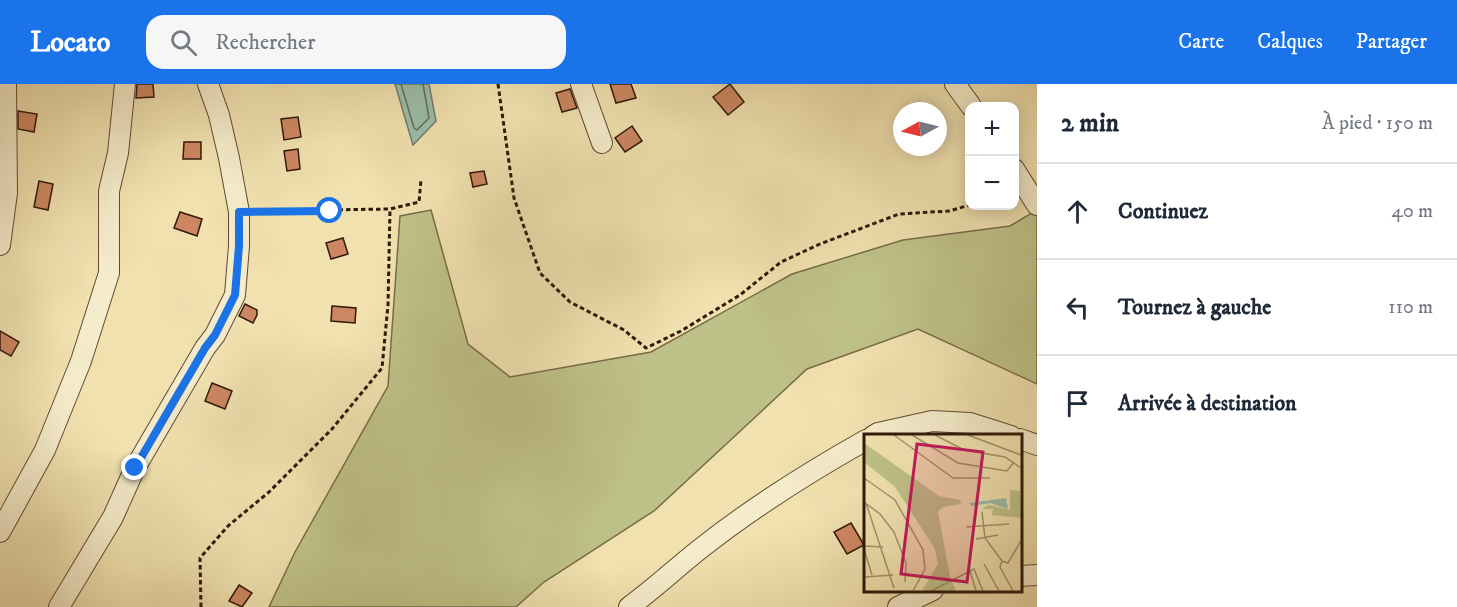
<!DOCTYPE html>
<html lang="fr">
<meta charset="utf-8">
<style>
:root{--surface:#fff;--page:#f6f6f7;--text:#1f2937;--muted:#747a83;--line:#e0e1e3;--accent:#1a73e8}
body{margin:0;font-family:"IM FELL DW Pica",serif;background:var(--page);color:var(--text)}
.controls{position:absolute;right:18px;top:18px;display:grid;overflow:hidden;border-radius:12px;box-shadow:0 3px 15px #0003}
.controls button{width:54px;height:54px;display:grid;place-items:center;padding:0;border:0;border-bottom:2px solid var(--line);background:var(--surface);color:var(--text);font:30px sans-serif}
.compass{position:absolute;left:893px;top:18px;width:54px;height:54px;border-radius:50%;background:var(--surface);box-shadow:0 3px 15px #0003;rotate:263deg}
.stop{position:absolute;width:18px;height:18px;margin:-14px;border:4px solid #1a73e8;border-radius:50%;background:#fff}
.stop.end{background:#1a73e8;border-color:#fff;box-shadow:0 2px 6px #0008}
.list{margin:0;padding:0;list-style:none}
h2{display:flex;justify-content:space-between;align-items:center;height:78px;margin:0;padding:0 24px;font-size:26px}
h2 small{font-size:20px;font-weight:400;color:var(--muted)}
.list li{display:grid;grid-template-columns:39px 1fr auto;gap:18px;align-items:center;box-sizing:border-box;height:96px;padding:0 24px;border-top:2px solid var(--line)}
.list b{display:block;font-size:22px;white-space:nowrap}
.list em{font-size:20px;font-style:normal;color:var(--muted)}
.icon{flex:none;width:33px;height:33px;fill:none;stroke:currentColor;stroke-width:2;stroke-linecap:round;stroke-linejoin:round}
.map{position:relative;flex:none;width:1037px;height:523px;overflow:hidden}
header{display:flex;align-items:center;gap:36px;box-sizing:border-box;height:84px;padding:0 30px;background:var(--accent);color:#fff}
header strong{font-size:28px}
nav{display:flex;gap:33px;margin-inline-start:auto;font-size:21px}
.search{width:420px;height:54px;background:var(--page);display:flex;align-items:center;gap:15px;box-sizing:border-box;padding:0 21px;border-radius:18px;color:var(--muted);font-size:22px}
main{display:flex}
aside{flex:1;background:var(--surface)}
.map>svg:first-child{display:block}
</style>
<header>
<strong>Locato</strong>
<div class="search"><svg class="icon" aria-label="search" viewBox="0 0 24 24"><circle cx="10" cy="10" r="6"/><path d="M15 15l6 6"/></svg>Rechercher</div>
<nav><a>Carte</a><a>Calques</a><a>Partager</a></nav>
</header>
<main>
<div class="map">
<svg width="1037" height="523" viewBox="0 0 1037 523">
<rect width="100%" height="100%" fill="#f0e1af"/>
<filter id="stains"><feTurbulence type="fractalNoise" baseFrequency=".00333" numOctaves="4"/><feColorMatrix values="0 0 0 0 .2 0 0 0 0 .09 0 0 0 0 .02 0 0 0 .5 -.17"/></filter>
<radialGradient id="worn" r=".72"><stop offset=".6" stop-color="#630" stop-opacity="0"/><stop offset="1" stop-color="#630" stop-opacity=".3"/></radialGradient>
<polygon fill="#bec187" stroke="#786c48" stroke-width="1.5" points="431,126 468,260 510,293 651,268 792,190 903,156 1010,142 1037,126 1037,300 918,245 807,285 654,427 544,498 516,523 269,523 295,468 388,302 400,132"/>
<polygon fill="#9abeab" stroke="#707c6a" stroke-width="1.5" points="395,0 429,0 436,37 413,61"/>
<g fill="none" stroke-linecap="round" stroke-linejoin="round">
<polyline stroke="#666b5a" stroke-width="1.5" points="401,0 414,44 417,46 429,34 423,0"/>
</g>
<g fill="#cc8762" stroke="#311808" stroke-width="1.5">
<polygon points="137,0 153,0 154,13 136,14"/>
<polygon points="610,0 631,0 636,14 616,19"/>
<polygon points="730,0 744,18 728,31 713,13"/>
<polygon points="570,5 577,24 562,28 556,9"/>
<polygon points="18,27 37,30 34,48 18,45"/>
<polygon points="298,33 301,53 284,56 281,35"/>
<polygon points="632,42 642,57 625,68 615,54"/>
<polygon points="184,58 201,58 201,75 183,75"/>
<polygon points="298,65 300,85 287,87 284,67"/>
<polygon points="484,87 487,100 473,103 470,89"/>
<polygon points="39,97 53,100 48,126 34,123"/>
<polygon points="180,128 202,135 197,152 174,144"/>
<polygon points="343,154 348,170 331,175 326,159"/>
<polygon points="245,220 257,226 257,231 253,239 239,232"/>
<polygon points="332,222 356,224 355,239 331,237"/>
<polygon points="0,247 19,258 11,272 0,266"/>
<polygon points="212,299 232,307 225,325 205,317"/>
<polygon points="851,439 864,461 847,470 834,448"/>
<polygon points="239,501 252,509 242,523 229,517"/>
</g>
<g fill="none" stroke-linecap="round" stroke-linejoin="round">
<g stroke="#614a32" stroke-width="22">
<g id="street">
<polyline points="581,0 602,59"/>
<polyline points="955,0 971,22"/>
<polyline points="1014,85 1037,121"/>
<polyline points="0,161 7,109 6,0"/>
<polyline points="873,352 878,349 932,337 970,339 1011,352"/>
<polyline points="1020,355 1037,361"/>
<polyline points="0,448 45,366 81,277 109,189 109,107 118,69 125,0"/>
<polyline points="1020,492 1037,491"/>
<polyline points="59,523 113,433 135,384 205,264 215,251 235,211 239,162 239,128 229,74 219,31 208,0"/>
<path d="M 629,523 C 654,505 676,484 700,465 C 752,424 809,388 866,356"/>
<polyline points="898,523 933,506"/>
</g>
</g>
<g stroke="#311808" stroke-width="3" stroke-dasharray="4.5 3" stroke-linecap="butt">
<polyline points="498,0 514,114 540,189 570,218 624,246 646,264 681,247 740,211 781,178 820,160 899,130 949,127 970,121"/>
<polyline points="256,127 390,125 419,118 421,96"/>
<polyline points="201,523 200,474 228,442 269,408 332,345 382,284 388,221 390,125"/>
</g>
<use href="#street" stroke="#f5eccb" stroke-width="20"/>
</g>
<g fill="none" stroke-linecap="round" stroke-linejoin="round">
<polyline stroke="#1a73e8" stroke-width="8" points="135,384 205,264 215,251 235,211 239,162 239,128 330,127"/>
</g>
<g transform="translate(864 350)">
<rect width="158" height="158" fill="#f0e1af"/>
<path d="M 0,9 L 75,62 L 96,66 L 97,70 L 79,73 L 74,78 L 86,143 L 92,157 L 58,157 L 74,130 L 71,115 L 31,53 L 0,28 ZM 146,56 L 156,57 L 157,84 L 128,81 L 129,75 L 118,75 L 125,71 L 146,76 Z" fill="#bec187"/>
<path d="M 142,64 L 144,75 L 126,69 L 108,72 L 105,69 Z" fill="#9abeab"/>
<path fill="none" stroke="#a4916c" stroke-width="1.5" d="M 30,1 L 89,44 L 126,44M 48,1 L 94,29 L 143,37 L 150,28M 71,1 L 100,16 L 141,23 L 157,34M 104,1 L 157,21M 0,44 L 31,66 L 59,116 L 61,135 L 49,157M 0,68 L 16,80 L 30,98 L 42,129 L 41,148M 2,69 L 30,154M 118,78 L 121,104 L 138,127 L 136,133 L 149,157M 102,93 L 145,90M 112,105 L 134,101M 0,112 L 19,113M 0,115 L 8,141M 138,127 L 144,129 L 157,107M 120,130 L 135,157M 106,137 L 112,157M 0,143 L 29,141M 67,157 L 110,135 L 119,157"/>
<path fill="#c2185b" fill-opacity="0.15" stroke="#c2185b" stroke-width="3" d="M 53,10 L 119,18 L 103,148 L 37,140 Z"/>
<rect width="158" height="158" fill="none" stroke="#311808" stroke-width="3"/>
</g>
<rect width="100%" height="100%" filter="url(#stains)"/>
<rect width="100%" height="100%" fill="url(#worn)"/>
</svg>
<div class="controls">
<button>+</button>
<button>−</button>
</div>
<svg class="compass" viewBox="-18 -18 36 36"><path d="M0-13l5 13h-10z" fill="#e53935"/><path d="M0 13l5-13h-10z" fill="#747a83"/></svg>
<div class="stop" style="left:330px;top:127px"></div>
<div class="stop end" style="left:135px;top:384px"></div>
</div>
<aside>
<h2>2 min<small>À pied · 150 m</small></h2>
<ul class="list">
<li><svg class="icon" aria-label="ahead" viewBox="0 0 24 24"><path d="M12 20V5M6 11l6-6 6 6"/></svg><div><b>Continuez</b></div><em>40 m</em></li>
<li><svg class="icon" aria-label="left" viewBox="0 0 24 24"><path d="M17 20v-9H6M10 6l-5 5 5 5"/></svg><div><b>Tournez à gauche</b></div><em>110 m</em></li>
<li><svg class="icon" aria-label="arrive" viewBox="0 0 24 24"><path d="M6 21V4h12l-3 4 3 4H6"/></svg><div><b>Arrivée à destination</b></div></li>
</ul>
</aside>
</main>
